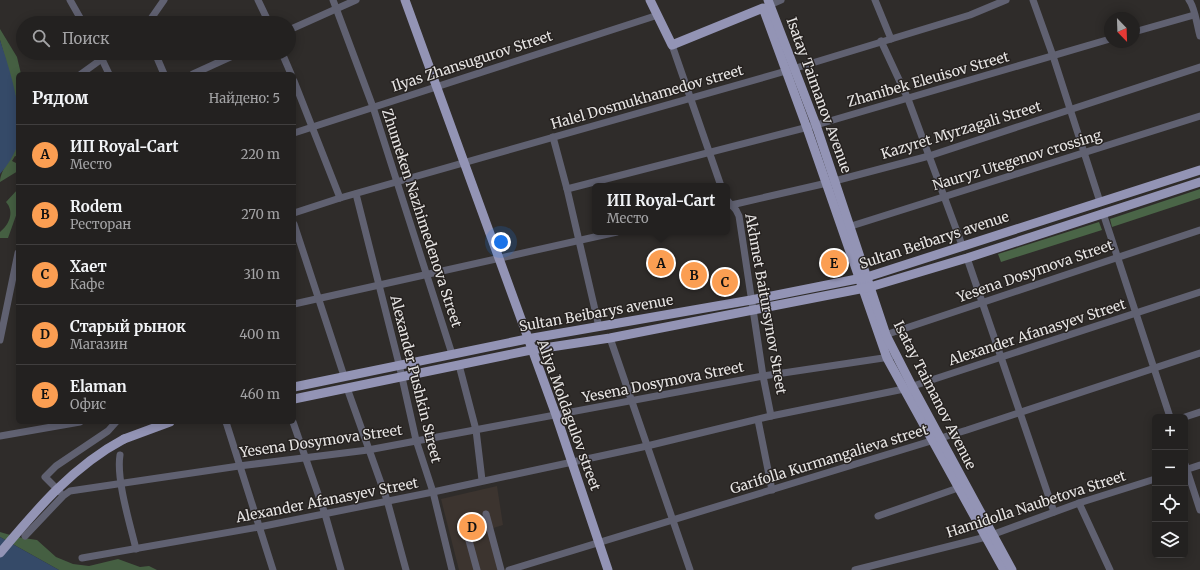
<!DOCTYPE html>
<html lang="ru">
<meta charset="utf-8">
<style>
:root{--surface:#232120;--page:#2f2e2d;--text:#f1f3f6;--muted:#a3a3a5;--line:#403e3e;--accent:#fb9e52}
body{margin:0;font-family:Merriweather,serif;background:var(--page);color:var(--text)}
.controls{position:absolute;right:12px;bottom:12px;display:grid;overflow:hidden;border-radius:6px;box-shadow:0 2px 10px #0003}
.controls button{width:36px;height:36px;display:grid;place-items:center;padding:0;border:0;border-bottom:1px solid var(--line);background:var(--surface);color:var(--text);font:20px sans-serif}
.compass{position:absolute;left:1104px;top:12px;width:36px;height:36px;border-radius:50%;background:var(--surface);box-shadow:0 2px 10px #0003;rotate:157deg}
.you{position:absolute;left:501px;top:242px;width:14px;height:14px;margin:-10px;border:3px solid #fff;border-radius:50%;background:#1a73e8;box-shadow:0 0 0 6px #1a73e833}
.badge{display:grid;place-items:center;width:26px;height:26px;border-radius:50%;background:var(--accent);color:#111;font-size:13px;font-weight:700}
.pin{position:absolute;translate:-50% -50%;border:2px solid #fff;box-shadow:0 1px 4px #0006}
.popup{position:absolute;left:592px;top:183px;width:138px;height:52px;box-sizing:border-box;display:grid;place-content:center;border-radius:6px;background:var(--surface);filter:drop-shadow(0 1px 3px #0005);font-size:13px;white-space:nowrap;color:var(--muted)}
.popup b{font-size:15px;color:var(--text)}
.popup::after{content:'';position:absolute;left:50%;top:100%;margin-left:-8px;border:8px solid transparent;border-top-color:var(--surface)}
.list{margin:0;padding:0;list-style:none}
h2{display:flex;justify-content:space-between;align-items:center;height:52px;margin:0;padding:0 16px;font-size:17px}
h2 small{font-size:13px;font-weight:400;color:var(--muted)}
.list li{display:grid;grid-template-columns:26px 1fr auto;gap:12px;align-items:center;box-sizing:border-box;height:60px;padding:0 16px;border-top:1px solid var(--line)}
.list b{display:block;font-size:15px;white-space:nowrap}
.list p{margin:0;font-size:13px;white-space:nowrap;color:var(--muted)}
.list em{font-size:13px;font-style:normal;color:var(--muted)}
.icon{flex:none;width:22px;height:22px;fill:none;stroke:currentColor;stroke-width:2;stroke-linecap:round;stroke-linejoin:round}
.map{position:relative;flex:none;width:1200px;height:570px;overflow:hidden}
.search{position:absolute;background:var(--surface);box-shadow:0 2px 10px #0003;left:16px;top:16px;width:280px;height:44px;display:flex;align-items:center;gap:10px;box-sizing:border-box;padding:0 14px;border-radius:22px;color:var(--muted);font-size:15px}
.panel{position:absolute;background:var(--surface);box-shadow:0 2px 10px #0003;left:16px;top:72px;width:280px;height:352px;border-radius:6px}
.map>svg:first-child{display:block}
</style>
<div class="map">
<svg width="1200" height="570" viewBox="0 0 1200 570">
<rect width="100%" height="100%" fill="#2f2c2a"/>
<polygon fill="#3c342f" points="497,486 503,525 490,529 498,570 459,570 441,499"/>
<g fill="#455f42">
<polygon points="0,29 17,57 21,74 18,74 18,117 11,79 0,40"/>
<path d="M 18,142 L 18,157 L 15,156 L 12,161 L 18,164 L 18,171 L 0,182 C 0,171 13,154 18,142 Z"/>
<path d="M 18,189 L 18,210 L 8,238 L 0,238 L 0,232 C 9,225 15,212 6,202 Z"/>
<polygon points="0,532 17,537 37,540 56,557 73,564 89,566 118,559 140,567 149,566 157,570 59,570 0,537"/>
</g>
<g fill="#4a6547">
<polygon points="1200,189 1200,198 1112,227 1110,219"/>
<polygon points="1099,222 1102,230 1001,262 998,254"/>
</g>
<g fill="#354a68">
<path d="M 0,40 C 10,71 23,109 18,142 C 16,153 7,166 0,174 Z"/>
<polygon points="0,537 59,570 0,570"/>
</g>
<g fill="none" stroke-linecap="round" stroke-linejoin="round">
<g stroke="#606171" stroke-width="7">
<polyline points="70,0 83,23"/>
<polyline points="258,0 269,23"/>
<polyline points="333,0 373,107 452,354"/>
<polyline points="875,0 891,39"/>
<polyline points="1033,0 1053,56 1100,202"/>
<path d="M 1189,0 C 1195,7 1197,26 1200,36"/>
<polyline points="767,6 781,0"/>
<polyline points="148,23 164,0"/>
<polyline points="289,30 356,0"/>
<polyline points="1134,32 1194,15"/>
<polyline points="881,41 908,99 962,245"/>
<polyline points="672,45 721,186"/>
<polyline points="99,53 109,74"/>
<polyline points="155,53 164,74"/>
<polyline points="282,53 291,74"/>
<polyline points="81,74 110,53"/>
<polyline points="193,74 239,53"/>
<polyline points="294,81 340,198"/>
<polyline points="294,133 658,15"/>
<polyline points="553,137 567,189 599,327"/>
<polyline points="567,189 816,125 1110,39"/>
<polyline points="356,194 399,364 416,440 433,492 452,570"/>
<polyline points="727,200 736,210 739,216 763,376 771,416"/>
<polyline points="727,206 827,183 929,156 1200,67"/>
<polyline points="294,213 340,198 786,71 970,15 1006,0"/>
<polyline points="1103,213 1170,417"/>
<polyline points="294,224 344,376"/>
<polyline points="845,228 1200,116"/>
<polyline points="967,258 1054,512"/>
<polyline points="294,304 617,232"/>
<polyline points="882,336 1200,230"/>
<polyline points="610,338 690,570"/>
<polyline points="0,340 18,253"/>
<polyline points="459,365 476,430 482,480"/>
<polyline points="347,388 387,500 406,570"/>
<polyline points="1185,417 1200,412"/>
<polyline points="758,420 772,490"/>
<polyline points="226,422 273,570"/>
<polyline points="293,422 325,514 341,570"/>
<polyline points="0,436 80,422"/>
<path d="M 120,455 C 116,479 130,524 136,549"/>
<polyline points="1185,464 1200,510"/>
<polyline points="1185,470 1200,465"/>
<polyline points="60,492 45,477 56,466 108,431 116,422"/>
<polyline points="1079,503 1110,570"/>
<polyline points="486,514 501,570"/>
<polyline points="878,516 958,488"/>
<polyline points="464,522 477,570"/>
<polyline points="25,536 63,496 70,491 239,466 368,450 763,376 890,357"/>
<polyline points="82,558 259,527 433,492 647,446 771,416 904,389 1200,292"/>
<polyline points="509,570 967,430 1200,353"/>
<polyline points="855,570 986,537 1079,503 1155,479"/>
</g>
<g stroke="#9394b5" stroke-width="9">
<polyline points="405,0 556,415 608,570"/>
<polyline points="650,0 672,45 763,8 807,128 887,358 1004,570"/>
<polyline points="768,0 816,125 886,335 912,386 1012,570"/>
<polyline points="294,387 527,339 751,300 867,277 1200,170"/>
<polyline points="294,399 531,350 610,338 870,287 967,258 1200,182"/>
<polyline points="124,439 170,422"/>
</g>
<path stroke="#9394b5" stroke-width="9" d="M 0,553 C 37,509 73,466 124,439"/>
</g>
<g text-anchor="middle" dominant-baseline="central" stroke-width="3" stroke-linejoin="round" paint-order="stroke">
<g font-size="14" fill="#e6e4e3" stroke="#262220">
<text transform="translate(472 61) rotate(-18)">Ilyas Zhansugurov Street</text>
<text transform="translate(928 79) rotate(-16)">Zhanibek Eleuisov Street</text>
<text transform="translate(819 95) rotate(70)">Isatay Taimanov Avenue</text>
<text transform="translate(647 97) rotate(-16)">Halel Dosmukhamedov street</text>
<text transform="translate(961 130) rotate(-17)">Kazyret Myrzagali Street</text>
<text transform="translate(1017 160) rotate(-17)">Nauryz Utegenov crossing</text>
<text transform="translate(422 218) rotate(72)">Zhumeken Nazhimedenova Street</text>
<text transform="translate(934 240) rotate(-18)">Sultan Beibarys avenue</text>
<text transform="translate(1035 271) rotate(-19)">Yesena Dosymova Street</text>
<text transform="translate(766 304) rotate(80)">Akhmet Baitursynov Street</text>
<text transform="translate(596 313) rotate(-10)">Sultan Beibarys avenue</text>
<text transform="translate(1037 332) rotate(-18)">Alexander Afanasyev Street</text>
<text transform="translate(416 379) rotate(76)">Alexander Pushkin Street</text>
<text transform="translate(663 382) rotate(-11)">Yesena Dosymova Street</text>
<text transform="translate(935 395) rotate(63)">Isatay Taimanov Avenue</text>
<text transform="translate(569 415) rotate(70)">Aliya Moldagulov street</text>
<text transform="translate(321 441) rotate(-8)">Yesena Dosymova Street</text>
<text transform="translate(829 459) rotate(-17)">Garifolla Kurmangalieva street</text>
<text transform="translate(327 500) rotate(-11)">Alexander Afanasyev Street</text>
<text transform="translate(1036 504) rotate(-18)">Hamidolla Naubetova Street</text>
</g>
</g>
</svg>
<div class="controls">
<button>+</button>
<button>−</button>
<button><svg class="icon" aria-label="locate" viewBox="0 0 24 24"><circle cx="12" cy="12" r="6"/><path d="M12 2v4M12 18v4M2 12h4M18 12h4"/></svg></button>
<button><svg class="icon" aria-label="layers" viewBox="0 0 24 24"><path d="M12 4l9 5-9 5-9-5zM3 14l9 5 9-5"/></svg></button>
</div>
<svg class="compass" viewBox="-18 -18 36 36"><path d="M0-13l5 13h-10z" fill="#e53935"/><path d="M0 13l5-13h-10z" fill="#a3a3a5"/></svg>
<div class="you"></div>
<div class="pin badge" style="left:661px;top:263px">A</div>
<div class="popup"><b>ИП Royal-Cart</b>Место</div>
<div class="pin badge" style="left:694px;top:275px">B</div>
<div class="pin badge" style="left:725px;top:282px">C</div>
<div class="pin badge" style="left:472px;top:527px">D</div>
<div class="pin badge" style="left:834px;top:263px">E</div>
<div class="search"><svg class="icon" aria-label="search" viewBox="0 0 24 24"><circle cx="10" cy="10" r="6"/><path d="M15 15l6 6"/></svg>Поиск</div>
<section class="panel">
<h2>Рядом<small>Найдено: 5</small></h2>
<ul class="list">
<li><span class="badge">A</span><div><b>ИП Royal-Cart</b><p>Место</p></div><em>220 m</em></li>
<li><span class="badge">B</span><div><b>Rodem</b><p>Ресторан</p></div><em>270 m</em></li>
<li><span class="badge">C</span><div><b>Хает</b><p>Кафе</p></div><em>310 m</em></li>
<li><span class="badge">D</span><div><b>Старый рынок</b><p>Магазин</p></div><em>400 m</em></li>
<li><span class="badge">E</span><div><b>Elaman</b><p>Офис</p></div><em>460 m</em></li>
</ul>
</section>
</div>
